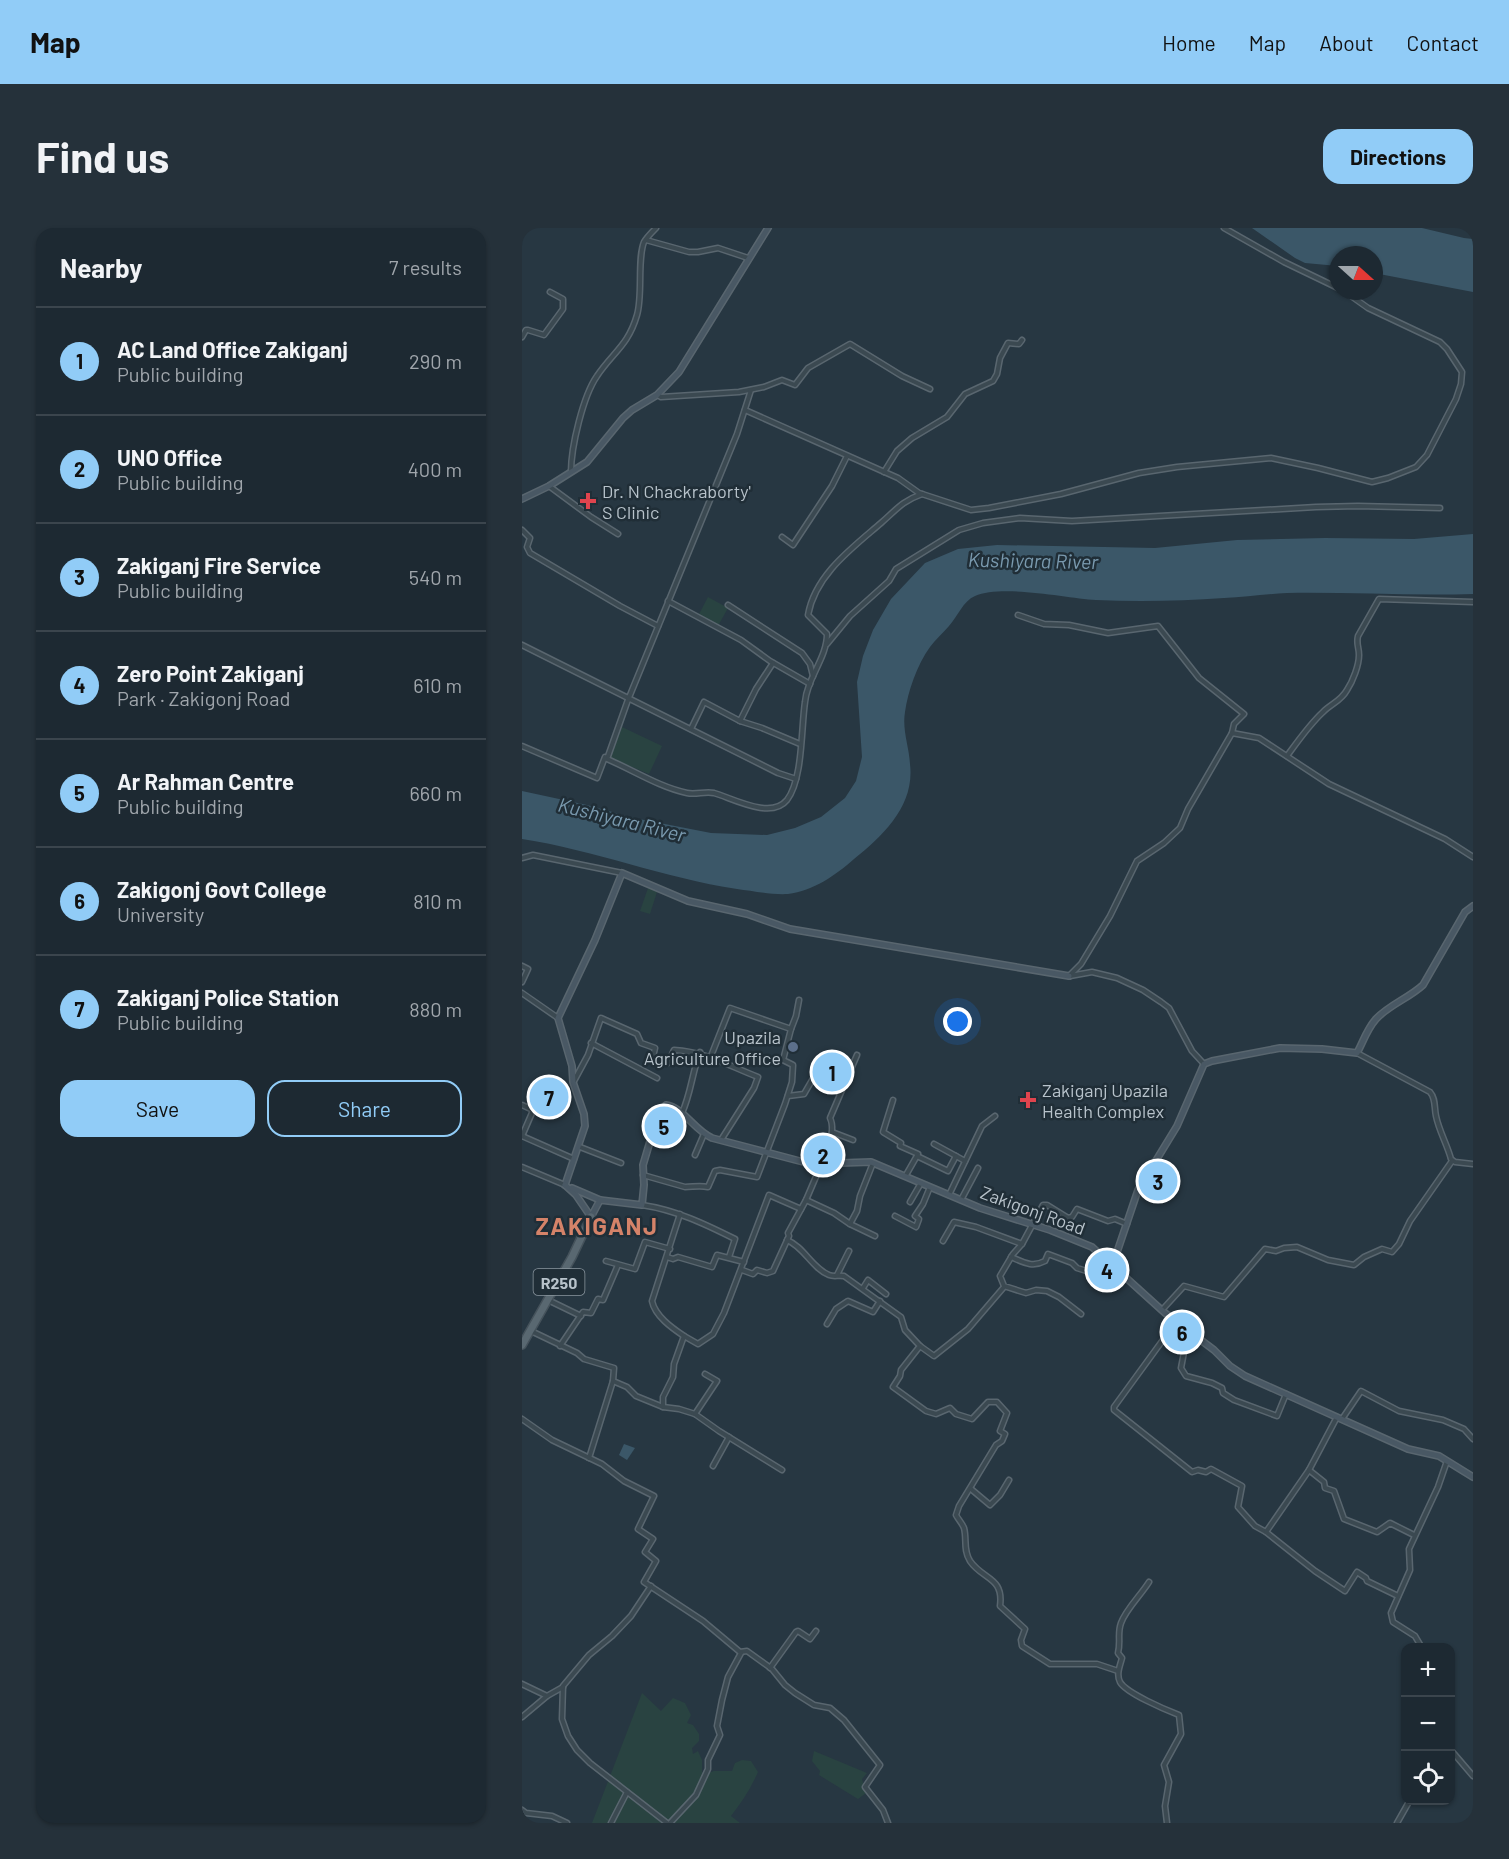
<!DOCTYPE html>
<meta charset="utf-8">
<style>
:root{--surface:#1d2932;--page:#25313a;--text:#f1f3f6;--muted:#a0a6ac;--line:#3b454d;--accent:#91ccf7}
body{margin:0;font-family:Barlow,sans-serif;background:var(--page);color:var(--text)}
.controls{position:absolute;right:18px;bottom:18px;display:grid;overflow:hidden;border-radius:12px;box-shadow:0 2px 4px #0004}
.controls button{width:54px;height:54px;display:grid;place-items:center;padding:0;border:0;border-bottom:2px solid var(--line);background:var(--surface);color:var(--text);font:30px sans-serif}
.compass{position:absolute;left:807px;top:18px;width:54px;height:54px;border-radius:50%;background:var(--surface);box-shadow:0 2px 4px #0004;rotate:111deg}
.you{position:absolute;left:436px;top:794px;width:21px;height:21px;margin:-15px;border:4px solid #fff;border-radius:50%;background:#1a73e8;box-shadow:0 0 0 9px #1a73e833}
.badge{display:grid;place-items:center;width:39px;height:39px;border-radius:50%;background:var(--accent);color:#111;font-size:20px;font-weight:700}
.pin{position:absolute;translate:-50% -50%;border:3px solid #fff;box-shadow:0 2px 6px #0006}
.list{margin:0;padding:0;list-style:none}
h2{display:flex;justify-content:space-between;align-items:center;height:78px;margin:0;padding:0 24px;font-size:26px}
h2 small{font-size:20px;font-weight:400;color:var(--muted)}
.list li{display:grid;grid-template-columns:39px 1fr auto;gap:18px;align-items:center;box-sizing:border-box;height:108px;padding:0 24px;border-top:2px solid var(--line)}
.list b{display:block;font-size:22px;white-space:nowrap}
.list p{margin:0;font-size:20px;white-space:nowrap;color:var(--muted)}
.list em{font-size:20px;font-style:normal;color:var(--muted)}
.actions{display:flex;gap:12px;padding:18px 24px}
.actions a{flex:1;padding:14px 0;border:2px solid var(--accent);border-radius:18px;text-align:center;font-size:21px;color:var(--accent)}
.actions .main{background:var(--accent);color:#111}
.icon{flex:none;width:33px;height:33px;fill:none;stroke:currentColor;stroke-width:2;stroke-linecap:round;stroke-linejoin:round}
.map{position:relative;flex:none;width:951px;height:1595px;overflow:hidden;border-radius:18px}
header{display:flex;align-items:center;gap:36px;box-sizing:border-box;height:84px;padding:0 30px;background:var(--accent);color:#111}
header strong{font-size:28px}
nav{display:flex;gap:33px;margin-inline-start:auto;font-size:21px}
.intro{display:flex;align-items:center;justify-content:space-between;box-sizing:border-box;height:144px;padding:0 36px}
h1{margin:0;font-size:42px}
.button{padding:15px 27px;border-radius:18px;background:var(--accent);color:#111;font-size:21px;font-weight:700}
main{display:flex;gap:36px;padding:0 36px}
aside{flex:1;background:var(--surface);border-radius:18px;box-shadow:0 2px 4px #0004}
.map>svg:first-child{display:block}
</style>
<header>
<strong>Map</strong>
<nav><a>Home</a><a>Map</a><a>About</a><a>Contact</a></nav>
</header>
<div class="intro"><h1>Find us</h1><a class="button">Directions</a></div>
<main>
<aside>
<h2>Nearby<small>7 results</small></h2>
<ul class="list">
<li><span class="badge">1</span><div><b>AC Land Office Zakiganj</b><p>Public building</p></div><em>290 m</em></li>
<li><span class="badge">2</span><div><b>UNO Office</b><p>Public building</p></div><em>400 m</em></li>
<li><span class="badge">3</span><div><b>Zakiganj Fire Service</b><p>Public building</p></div><em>540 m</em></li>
<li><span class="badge">4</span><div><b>Zero Point Zakiganj</b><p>Park · Zakigonj Road</p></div><em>610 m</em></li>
<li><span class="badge">5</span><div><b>Ar Rahman Centre</b><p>Public building</p></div><em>660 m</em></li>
<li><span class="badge">6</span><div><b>Zakigonj Govt College</b><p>University</p></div><em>810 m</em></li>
<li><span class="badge">7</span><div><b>Zakiganj Police Station</b><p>Public building</p></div><em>880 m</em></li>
</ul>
<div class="actions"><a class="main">Save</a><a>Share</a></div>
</aside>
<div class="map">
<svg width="951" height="1595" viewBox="0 0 951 1595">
<rect width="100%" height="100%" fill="#273742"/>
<g fill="#294341">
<polygon points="186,369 206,380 196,398 176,388"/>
<polygon points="100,499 140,518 127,546 88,530"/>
<polygon points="126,660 135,664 128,686 118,683"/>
<path d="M 120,1465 L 139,1483 L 151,1470 L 163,1475 L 169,1487 L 165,1495 L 171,1497 L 177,1506 L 177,1513 L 170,1520 L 171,1526 L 176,1523 L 180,1532 L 180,1544 L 183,1546 L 192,1543 L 210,1543 L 213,1535 L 220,1532 L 229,1533 L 236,1544 C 229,1560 220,1574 209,1588 L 218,1595 L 70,1595 Z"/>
<polygon points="292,1523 345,1545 340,1551 344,1565 336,1571 297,1547 298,1543 290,1533"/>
</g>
<g fill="#3b5768">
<polygon points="730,0 900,0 942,10 951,11 951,64 852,45 852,27 816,27 816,38 783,35 773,30"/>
<path d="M 951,306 L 951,366 C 889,368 827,364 765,365 C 744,366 723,369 702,370 C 660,373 616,374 574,372 C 544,370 480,356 453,368 C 441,373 436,388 427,398 C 421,405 413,412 408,419 C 395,437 386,463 383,484 C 380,502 387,518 388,536 C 393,577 362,607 332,631 C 314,647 291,663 266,666 C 250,667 231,663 215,661 C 142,650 72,622 0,611 L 0,563 L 65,577 L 112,590 L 189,605 L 245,607 L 273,600 L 299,589 L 323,570 L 334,553 L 340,529 L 335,454 L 341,428 L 351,402 L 369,371 L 403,335 L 436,321 L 475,317 L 633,320 L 715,312 L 803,310 L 892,311 Z"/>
<polygon points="102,1216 113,1220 105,1232 97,1227"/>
</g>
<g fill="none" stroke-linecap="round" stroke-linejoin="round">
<g stroke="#59666f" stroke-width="7">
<g id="street">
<polyline points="702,0 762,34 816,60"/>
<polyline points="124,12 167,24 176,24 196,20 226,30"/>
<polyline points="0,109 4,102 6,102 22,107 41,81 41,71 28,64"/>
<polyline points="136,167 139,169 217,164 242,159 260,152 273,157 286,140 328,116 380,148 408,161"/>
<polyline points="223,182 376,250 397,265 449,282 467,280 539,266 617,245 655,239 749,230 796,240 850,254 866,250 894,239 905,227 934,171 939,156 940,144 925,121 918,114 846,80 822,63"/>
<path d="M 49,244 C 49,219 61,168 75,148 C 91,124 106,118 115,87 C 121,67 115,31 122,14 C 125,9 130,4 134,0"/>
<polyline points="362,244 375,223 390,210 425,189 443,166 471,153 475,146 478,130 486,115 497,116 500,112"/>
<polyline points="27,258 69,289 96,306"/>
<polyline points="0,302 8,310 5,319 8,325 98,378 136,398"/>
<polyline points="260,309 271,317 310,258 325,228"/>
<polyline points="146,373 219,412 248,433 288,456"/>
<polyline points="206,377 280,425 288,436 291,448"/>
<polyline points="496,387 522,396 547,397 586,405 636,398 677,450 722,486 712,496 710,505"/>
<polyline points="305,416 328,388 367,353 374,341 437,302 461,295 498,290 550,293 794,279 836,278 918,280"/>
<polyline points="0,417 256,545 274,551"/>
<path d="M 107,469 L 85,531 C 111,542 137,559 165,565 C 174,567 183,563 192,565 C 210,570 249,592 265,572 C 281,551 279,501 283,474 C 285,450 305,430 305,406 L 286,387 C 293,347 330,320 359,295 C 374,282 380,273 400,266"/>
<polyline points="106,472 215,206 229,162"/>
<polyline points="218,493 240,500 278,516"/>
<polyline points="169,501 182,474 218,493 234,461 251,435"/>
<polyline points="0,518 75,550 83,529"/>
<path d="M 765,528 C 776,513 787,497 801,484 C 809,476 819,473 825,462 C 831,453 837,437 837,427 C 837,419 834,416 836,408 L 857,371 L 951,374"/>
<polyline points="0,630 11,627 100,645"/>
<polyline points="0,738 6,741 0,754"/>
<polyline points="547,748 559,736 588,688 615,633 642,615 658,600 666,581 710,505 737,510 807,556 923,611 951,629"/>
<polyline points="548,748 570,744 595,750 621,762 639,774 647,780 670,823 682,836"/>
<polyline points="0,765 36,790"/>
<polyline points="69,815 135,850"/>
<path d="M 835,825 L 908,864 C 914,871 912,879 914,888 C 917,903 925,916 929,931 L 933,934 L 951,936"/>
<polyline points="189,828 208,780 269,801 274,788 277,772"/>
<path d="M 52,853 L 66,827 L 79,790 L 115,806 L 119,815 L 133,820 L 131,829 L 146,835 L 152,822 C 185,824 207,838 236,849 L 232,860 L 199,912"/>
<polyline points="266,868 282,866 293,847 323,856"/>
<polyline points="371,872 361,904 379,915 378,918 396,926 384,947"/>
<polyline points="0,877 11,882"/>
<path d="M 160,885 C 169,865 170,845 178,824"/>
<polyline points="310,904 331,912"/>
<polyline points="0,908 52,931"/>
<polyline points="0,908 16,871"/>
<polyline points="412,916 443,933"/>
<polyline points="58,919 99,935"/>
<polyline points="173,927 182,906"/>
<polyline points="395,928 426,943 434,928"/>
<path d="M 306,936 C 305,921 314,902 308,890 L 335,827"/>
<polyline points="0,939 43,957"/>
<path d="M 121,947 L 163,959 C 171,959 177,957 186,959 L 193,943 L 198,942 L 235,949 L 263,876 L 270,854 L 271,837 L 261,832 L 269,801"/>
<polyline points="427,967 460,898 473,888"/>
<polyline points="284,972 312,985 328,996 353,1008"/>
<polyline points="439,972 456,940"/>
<polyline points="388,974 399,955"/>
<path d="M 120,977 C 154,982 183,996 213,1011 L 207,1029"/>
<path d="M 158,986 L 130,1073 C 133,1088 150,1100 162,1108"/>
<polyline points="373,988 394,999 397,991 393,988 401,976 408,959"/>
<polyline points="328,996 335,983 338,968 351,935"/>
<path d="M 265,1012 C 282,1019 290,1040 307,1047 C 312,1049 316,1047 322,1048 L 379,1089 L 383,1102 L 398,1118 L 379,1142 L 378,1148 L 371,1159 L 404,1183 L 414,1186 L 428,1180 L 434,1186 L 450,1191 L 466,1174 L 475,1174 L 485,1185 L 478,1203 L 483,1206 L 480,1213 L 474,1217 L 437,1278 L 434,1287 C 436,1291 440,1295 442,1300 C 445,1311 441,1322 448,1333 C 461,1352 482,1349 478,1378 L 503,1401 L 499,1412 L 500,1418 L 528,1436 L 575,1436 L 596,1443"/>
<polyline points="421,1013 432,994 454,999 500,1016"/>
<polyline points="145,1029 151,1031 156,1029 190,1039 195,1027 222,1034"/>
<path d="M 489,1029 C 501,1034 510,1040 523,1033 L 526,1026 L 550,1035 L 555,1040 L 577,1047 L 591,1058 L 603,1050"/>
<polyline points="84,1033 113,1041 123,1014 148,1021"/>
<polyline points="220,1042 231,1046 235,1042 245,1045 251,1043 267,1008 266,1005 284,972 299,937"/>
<polyline points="315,1047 327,1023"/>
<polyline points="341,1060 346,1052 364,1066"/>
<polyline points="26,1072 59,1088"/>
<polyline points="640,1082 662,1058 702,1069 743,1021 754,1023 762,1020 775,1019 806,1032 832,1037 842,1029 860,1021 870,1024 877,1016 888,993 930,933"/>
<polyline points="559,1086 537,1069 525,1063 514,1062 504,1065 482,1058 478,1048 491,1026 500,1016 521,977 525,977 546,990 550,989 555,981 586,993 593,991 605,996"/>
<polyline points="654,1094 592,1179 592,1182 670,1244 676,1242 684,1244 689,1241 720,1258 716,1279 733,1298 744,1304"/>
<polyline points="305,1096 314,1081 326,1073 351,1084 358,1073"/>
<polyline points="9,1103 55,1125 62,1131 92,1140 91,1153 67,1230"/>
<polyline points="666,1103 659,1140 664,1148 690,1155 700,1160 701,1165 712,1172 755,1188 764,1166"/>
<polyline points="38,1118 61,1084 69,1085 76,1071 81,1072 96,1037"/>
<polyline points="398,1118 412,1128 446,1101 482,1059"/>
<polyline points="91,1153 105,1159 114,1168 141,1179 157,1181 173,1186 197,1203 260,1242"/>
<polyline points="141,1179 141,1169 151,1149 152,1136 162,1108 176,1116 191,1106 202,1085 247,967 279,981"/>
<polyline points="173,1186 195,1153 183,1146"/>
<polyline points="815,1189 787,1242 744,1304 793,1343 823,1363 835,1344 844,1350 845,1353 876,1368"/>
<polyline points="0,1191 30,1212 80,1236 102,1253 132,1268 116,1301 131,1311 123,1324 134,1333 122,1354 181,1393 218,1424 225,1423 250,1441 263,1457 273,1465 292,1477 308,1480 322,1492 358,1537 343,1559 361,1582 366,1595"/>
<polyline points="820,1191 839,1163 877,1183 921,1192 942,1201 951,1211"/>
<polyline points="191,1238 207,1209"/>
<polyline points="787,1242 802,1254 803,1260 812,1263 822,1291 855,1304 868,1295 892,1307"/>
<polyline points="449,1261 468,1277 478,1267 487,1252"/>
<path d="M 627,1354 C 619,1367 604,1381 599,1395 C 595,1406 599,1413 596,1425 L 600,1430 C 598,1438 594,1446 598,1454 C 604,1465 644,1482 657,1487 L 659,1506 L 642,1537 L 647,1554 L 643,1578 L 645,1595"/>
<polyline points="129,1358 109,1388 90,1408 67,1427 41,1458 40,1491 46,1508 55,1522 68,1535 145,1595"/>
<polyline points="900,1420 893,1408 871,1394 869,1385 888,1342 887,1321 916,1259 925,1233"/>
<polyline points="248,1440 274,1404 276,1403 288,1411 294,1403"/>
<polyline points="0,1456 25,1468"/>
<polyline points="0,1489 25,1468 41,1459"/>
<polyline points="928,1521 951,1548"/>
<polyline points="0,1582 4,1585 30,1588 45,1595"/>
<polyline points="89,1595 105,1564"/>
<polyline points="148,1595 174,1567 186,1541 186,1532 198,1507 195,1498 200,1472 206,1449 219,1425"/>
<polyline points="875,1595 888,1572"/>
</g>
</g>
<g stroke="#59666f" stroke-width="8">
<g id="secondary">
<polyline points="0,271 27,258 65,234 101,190 110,182 135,167 157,144 246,0"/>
<polyline points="43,957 63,898 62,886 51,854 50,838 36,790 73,712 100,645 166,673 225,686 268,701 547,748"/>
<polyline points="43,957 54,967 69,989"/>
<polyline points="50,960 78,972"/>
<path d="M 69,989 L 78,972 L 120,977 L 122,957 L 121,937 L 137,883 L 144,877 C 161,879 172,902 190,910 L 289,936 L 349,934 L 458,980 L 528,1002 L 570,1019 L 643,1085 L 692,1122 L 708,1138 L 723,1148 L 886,1221 L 917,1228 L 951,1249"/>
<path d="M 591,1036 L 616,962 L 655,898 L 682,836 L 690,833 L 758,820 L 800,821 L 835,825 C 841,814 845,801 854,791 C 867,777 887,770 901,757 L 943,684 L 951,678"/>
</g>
</g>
<g stroke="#45525b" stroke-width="10">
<polyline id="primary" points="0,1117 50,1029 69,989"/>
</g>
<use href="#street" stroke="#3b4951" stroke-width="4"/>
<use href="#secondary" stroke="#495864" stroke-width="5"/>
<use href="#primary" stroke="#596871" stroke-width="7"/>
</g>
<g fill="#e0444e" stroke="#202e37" stroke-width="2">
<path d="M63 264h6v6h6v6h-6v6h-6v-6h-6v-6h6z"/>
<path d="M503 863h6v6h6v6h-6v6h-6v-6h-6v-6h6z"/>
</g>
<circle fill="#5c6f8a" stroke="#202e37" stroke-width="2" cx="271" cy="819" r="6"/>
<g text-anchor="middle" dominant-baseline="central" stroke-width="5" stroke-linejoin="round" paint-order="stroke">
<rect fill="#202e37" stroke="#8a969f" stroke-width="1.5" x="11.5" y="1041" width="51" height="26" rx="4.5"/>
<g font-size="16" font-weight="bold" fill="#b8c3cb">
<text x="37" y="1054">R250</text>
</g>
<g font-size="18" fill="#b8c3cb" stroke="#202e37" text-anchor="start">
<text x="80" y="263">Dr. N Chackraborty'<tspan x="80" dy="21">S Clinic</tspan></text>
<text x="259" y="809" text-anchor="end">Upazila<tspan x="259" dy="21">Agriculture Office</tspan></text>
<text x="520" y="862">Zakiganj Upazila<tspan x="520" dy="21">Health Complex</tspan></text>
</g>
<g font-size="18" fill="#b8c3cb" stroke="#202e37">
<text transform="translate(511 982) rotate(20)">Zakigonj Road</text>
</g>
<g font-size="20" font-style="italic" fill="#7999ae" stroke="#202e37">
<text transform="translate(511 332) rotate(1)">Kushiyara River</text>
<text transform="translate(100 591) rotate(14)">Kushiyara River</text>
</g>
<g font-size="24" font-weight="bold" letter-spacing="1.5" fill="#d58369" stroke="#202e37">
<text x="75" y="997">ZAKIGANJ</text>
</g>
</g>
</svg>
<div class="controls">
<button>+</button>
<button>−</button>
<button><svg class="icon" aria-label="locate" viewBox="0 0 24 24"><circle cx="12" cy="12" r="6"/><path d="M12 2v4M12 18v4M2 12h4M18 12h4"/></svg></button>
</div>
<svg class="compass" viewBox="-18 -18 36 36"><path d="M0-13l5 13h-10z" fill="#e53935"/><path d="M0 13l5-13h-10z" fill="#a0a6ac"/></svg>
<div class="you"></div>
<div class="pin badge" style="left:310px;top:844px">1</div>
<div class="pin badge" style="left:301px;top:927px">2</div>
<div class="pin badge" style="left:636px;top:953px">3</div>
<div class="pin badge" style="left:585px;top:1042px">4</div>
<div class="pin badge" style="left:142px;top:898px">5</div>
<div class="pin badge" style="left:660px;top:1104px">6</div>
<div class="pin badge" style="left:27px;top:869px">7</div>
</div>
</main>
